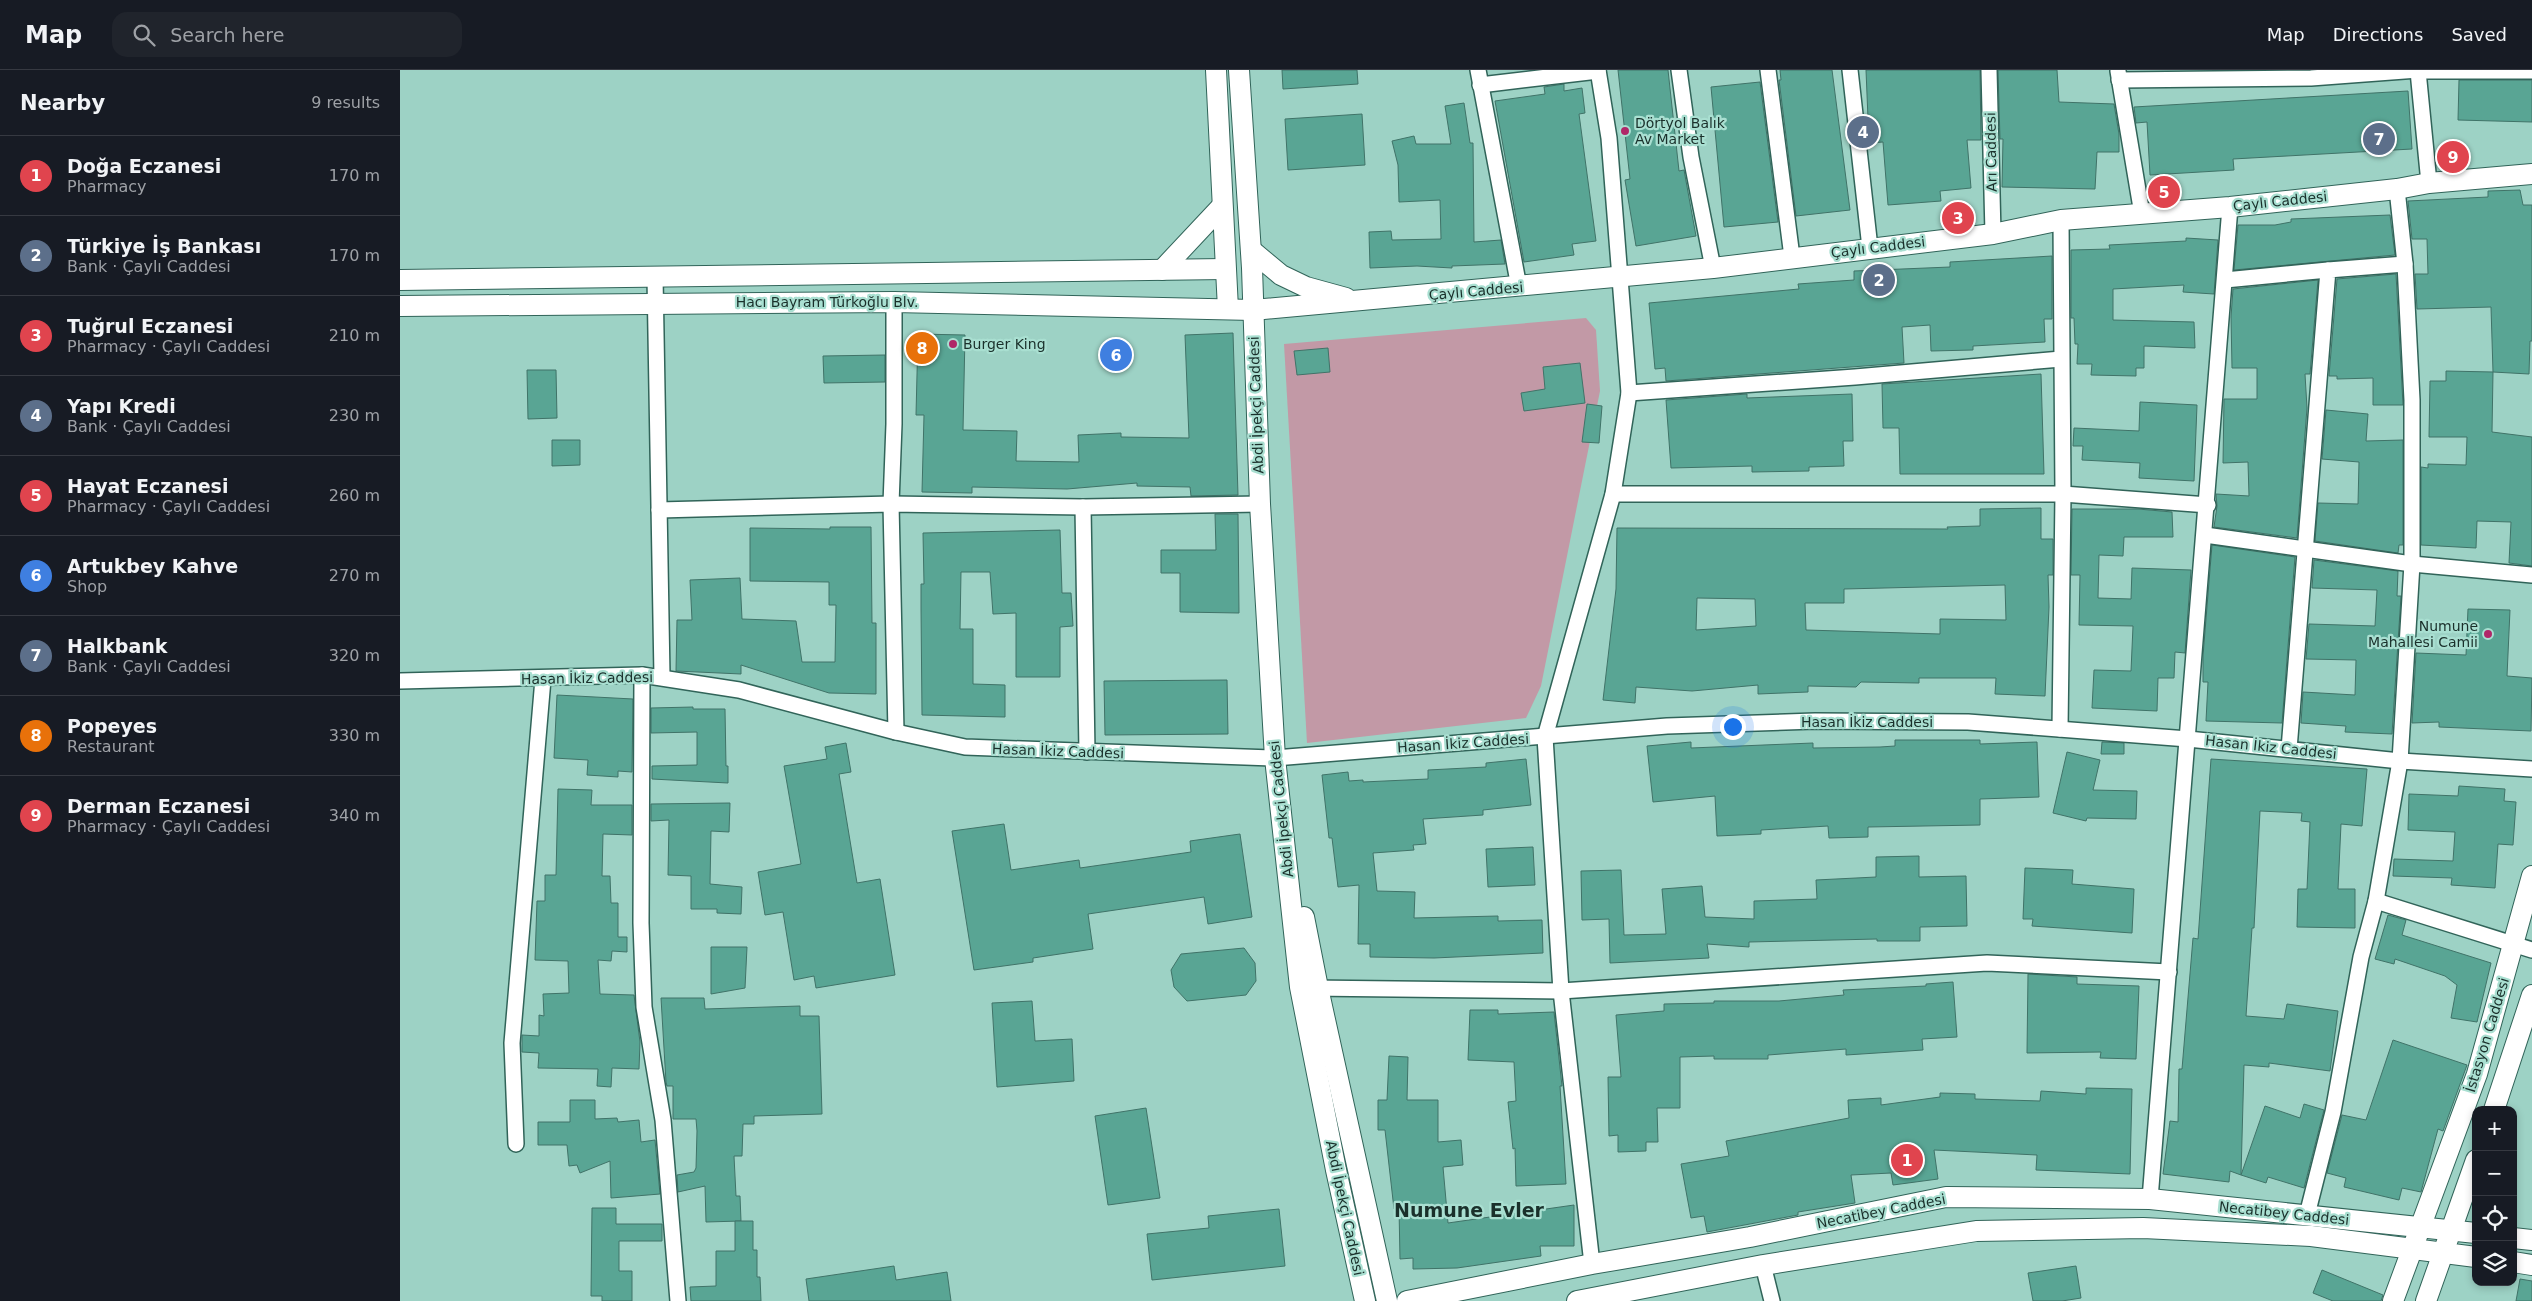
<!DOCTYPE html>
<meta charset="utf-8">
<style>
:root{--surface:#171b24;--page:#20242c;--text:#f1f3f6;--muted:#9ea1a6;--line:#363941;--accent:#b45309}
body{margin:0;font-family:"DejaVu Sans",sans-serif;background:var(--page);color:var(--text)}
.controls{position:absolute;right:15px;bottom:15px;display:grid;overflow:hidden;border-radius:10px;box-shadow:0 2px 8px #0003}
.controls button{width:45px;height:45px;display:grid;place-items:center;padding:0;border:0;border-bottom:1px solid var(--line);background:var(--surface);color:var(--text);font:25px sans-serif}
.you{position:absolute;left:1332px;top:656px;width:18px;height:18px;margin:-12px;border:4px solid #fff;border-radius:50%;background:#1a73e8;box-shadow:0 0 0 8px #1a73e833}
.badge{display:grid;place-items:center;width:32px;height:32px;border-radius:50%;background:var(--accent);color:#fff;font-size:16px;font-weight:700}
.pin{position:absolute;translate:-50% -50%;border:2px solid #fff;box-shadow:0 1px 5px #0006}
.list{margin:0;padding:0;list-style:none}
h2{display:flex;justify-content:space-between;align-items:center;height:65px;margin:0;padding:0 20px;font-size:21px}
h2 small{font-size:16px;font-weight:400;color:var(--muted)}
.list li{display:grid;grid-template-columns:32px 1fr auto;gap:15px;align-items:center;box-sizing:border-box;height:80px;padding:0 20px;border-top:1px solid var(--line)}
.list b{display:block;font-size:19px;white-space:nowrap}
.list p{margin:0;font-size:16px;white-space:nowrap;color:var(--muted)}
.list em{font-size:16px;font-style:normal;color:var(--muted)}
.icon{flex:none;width:28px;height:28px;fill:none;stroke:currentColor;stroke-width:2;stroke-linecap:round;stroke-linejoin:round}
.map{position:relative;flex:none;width:2132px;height:1231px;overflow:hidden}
header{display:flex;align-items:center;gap:30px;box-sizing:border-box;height:70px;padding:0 25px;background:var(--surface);border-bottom:1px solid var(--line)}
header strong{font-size:24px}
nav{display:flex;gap:28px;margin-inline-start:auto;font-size:18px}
.search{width:350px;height:45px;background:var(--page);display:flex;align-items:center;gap:12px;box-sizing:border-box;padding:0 18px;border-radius:15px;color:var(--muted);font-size:19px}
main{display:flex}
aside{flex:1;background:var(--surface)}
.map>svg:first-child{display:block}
</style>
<header>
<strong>Map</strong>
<div class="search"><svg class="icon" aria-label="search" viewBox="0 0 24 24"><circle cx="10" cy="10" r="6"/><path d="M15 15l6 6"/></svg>Search here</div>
<nav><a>Map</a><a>Directions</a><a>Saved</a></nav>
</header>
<main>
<aside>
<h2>Nearby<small>9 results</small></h2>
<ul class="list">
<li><span class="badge" style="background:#e0444e">1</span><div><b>Doğa Eczanesi</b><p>Pharmacy</p></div><em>170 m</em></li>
<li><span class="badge" style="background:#5c6f8a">2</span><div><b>Türkiye İş Bankası</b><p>Bank · Çaylı Caddesi</p></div><em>170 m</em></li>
<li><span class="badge" style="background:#e0444e">3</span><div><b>Tuğrul Eczanesi</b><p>Pharmacy · Çaylı Caddesi</p></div><em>210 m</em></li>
<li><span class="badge" style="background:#5c6f8a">4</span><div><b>Yapı Kredi</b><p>Bank · Çaylı Caddesi</p></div><em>230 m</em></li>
<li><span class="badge" style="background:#e0444e">5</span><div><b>Hayat Eczanesi</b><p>Pharmacy · Çaylı Caddesi</p></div><em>260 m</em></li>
<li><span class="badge" style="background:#3f7fe0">6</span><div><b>Artukbey Kahve</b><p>Shop</p></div><em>270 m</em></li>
<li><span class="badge" style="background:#5c6f8a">7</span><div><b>Halkbank</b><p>Bank · Çaylı Caddesi</p></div><em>320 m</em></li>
<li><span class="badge" style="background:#e8710a">8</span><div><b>Popeyes</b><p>Restaurant</p></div><em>330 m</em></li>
<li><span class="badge" style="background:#e0444e">9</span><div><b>Derman Eczanesi</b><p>Pharmacy · Çaylı Caddesi</p></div><em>340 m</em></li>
</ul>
</aside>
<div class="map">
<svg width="2132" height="1231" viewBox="0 0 2132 1231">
<rect width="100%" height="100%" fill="#9dd2c5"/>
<polygon fill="#c299a6" points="1186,248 1196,260 1200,321 1141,616 1126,648 907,673 884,274"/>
<g fill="#59a594" stroke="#407368" fill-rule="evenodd">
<polygon points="882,0 957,0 958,14 883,19"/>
<polygon points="1218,0 1268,0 1279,101 1284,100 1296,166 1236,176 1225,110 1230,109"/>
<polygon points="1380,0 1432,0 1450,140 1396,146 1379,10 1381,10"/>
<polygon points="1466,0 1580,0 1581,70 1567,70 1571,118 1540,121 1541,131 1488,135 1483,72 1469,73"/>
<polygon points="1598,0 1657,0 1659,32 1714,34 1719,64 1719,82 1697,82 1695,119 1602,117 1603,69 1600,69"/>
<polygon points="2059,10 2132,10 2132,52 2058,50"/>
<polygon points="1360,12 1378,152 1324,157 1311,17"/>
<polygon points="1164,14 1164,21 1182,18 1185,43 1179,44 1196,171 1172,174 1174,185 1124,192 1095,31 1145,24 1144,17"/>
<polygon points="2008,21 2012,79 1833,89 1834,100 1750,105 1747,52 1736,53 1734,37"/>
<polygon points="1064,33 1070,73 1073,73 1074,172 1101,170 1105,194 1052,196 1052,198 1017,196 970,198 969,162 991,161 992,170 1041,169 1040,130 999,132 998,95 992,71 1014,66 1016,74 1051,74 1045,36"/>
<polygon points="962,44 965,95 888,100 885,49"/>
<polygon points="2120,120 2123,135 2132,135 2132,271 2130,271 2129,304 2093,302 2091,237 2017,239 2015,204 2028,204 2027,169 2012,169 2008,131 2088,127 2088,121"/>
<polygon points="1990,145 1995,185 1834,200 1838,155 1875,155 1891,152 1891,149"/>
<polygon points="1786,168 1818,170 1814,224 1783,222 1784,215 1713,219 1713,250 1794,252 1795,278 1744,276 1744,298 1736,298 1736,306 1691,305 1692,294 1677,294 1678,274 1675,274 1674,248 1671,248 1671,180 1710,179 1709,175 1786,171"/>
<polygon points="1652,186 1652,249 1644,249 1645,272 1573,276 1573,280 1531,281 1530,255 1502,257 1504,293 1266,311 1265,298 1255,299 1249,233 1399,219 1398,214 1454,210 1454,201 1550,197 1550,192"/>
<polygon points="1996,204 2003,335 1973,335 1973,308 1937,309 1937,306 1929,306 1937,209"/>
<polygon points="1918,210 1910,304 1905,304 1907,338 1897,468 1814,457 1817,436 1816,424 1849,426 1848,392 1823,393 1824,329 1857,329 1857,298 1832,298 1831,247 1833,219"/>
<polygon points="833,263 838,425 791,426 790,417 737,416 737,413 667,419 572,417 572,423 522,422 524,345 516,345 518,264 565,265 563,360 617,361 616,391 679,392 678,365 721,363 721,367 789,368 785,265"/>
<polygon points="928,278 930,302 897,305 894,281"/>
<polygon points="485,285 485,312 424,313 423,286"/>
<polygon points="1180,293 1185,333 1124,341 1121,323 1145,319 1143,297"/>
<polygon points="127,300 156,300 157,348 128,349"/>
<polygon points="2046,301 2093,302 2092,362 2132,367 2132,496 2109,493 2111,452 2077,451 2076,478 2021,475 2021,397 2028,398 2028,394 2066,395 2067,367 2029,367 2030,311 2046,311"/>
<polygon points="1641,304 1644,404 1500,404 1499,358 1483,358 1482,314"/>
<polygon points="1347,324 1347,328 1452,324 1453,371 1443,371 1444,396 1409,397 1409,401 1352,402 1352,396 1271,398 1266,330"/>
<polygon points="1740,332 1797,335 1794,411 1739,408 1740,393 1682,390 1683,376 1673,376 1674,358 1739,361"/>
<polygon points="1187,334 1202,336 1199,373 1182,372"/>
<polygon points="1926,340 1968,344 1966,371 2003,370 2003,475 1999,475 1998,483 1915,471 1918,433 1958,434 1959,392 1922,389"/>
<polygon points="152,370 180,370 180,395 152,396"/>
<path d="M 1641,438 L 1641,469 L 1653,469 L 1653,505 L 1648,505 L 1649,537 L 1645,626 L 1595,624 L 1596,608 L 1519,608 L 1519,613 L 1461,612 L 1456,617 L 1408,616 L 1408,622 L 1358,624 L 1358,615 L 1292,621 L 1236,617 L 1235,633 L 1203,630 L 1216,519 L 1217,458 L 1548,459 L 1547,457 L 1580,456 L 1580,439 ZM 1605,515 L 1606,550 L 1540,549 L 1540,564 L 1406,560 L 1405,533 L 1444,533 L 1444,519 ZM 1297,528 L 1355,529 L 1356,556 L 1296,560 Z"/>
<polygon points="1672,439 1738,439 1772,442 1773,467 1724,467 1723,486 1699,485 1698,528 1731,529 1732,498 1791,500 1785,583 1775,582 1774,608 1758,608 1757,641 1692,638 1694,600 1731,601 1733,556 1679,555 1680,505 1671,505"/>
<polygon points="815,444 838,444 839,543 780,542 780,503 761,503 761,480 816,480"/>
<polygon points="430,457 471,457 472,553 476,553 476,624 429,623 341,595 341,604 276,601 277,550 292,550 290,510 340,508 342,549 396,551 402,592 435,592 436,535 429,535 429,512 350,511 350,458 430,459"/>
<polygon points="660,460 662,523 671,523 673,556 660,557 660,607 616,607 616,543 593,544 590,502 561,502 560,559 573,559 573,614 605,615 605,647 522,645 521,538 521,514 524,514 523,463"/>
<polygon points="1812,475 1895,487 1882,653 1806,651 1808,612 1803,612 1803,586"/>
<polygon points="1914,490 1998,501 1997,526 2001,526 1992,664 1945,662 1946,656 1901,653 1903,622 1955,625 1956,590 1906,589 1909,554 1975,556 1977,520 1912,518"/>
<polygon points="2068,539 2110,540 2107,606 2132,608 2131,661 2039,657 2039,652 2012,653 2016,583 2066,585"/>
<polygon points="827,610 828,664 705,665 704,611"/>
<polygon points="157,625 233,629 232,702 218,701 218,707 187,705 188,690 154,688"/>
<polygon points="293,637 293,639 325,639 326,696 328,696 328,713 252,709 252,696 297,695 297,662 251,663 251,638"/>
<polygon points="1495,670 1580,670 1580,674 1637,672 1639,727 1580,729 1580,755 1468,757 1468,767 1429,768 1428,756 1361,760 1361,764 1317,766 1315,726 1253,732 1247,676 1291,672 1291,678 1413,673 1413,678 1480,677 1495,676"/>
<polygon points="1702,672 1724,673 1724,684 1701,684"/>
<polygon points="446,673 451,702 439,704 457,813 480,809 495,905 416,918 414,906 394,910 383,842 365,845 358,802 401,794 384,696 427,689 425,677"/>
<polygon points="1667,682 1700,690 1693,720 1737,721 1736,749 1687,748 1686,751 1653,743"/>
<polygon points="1126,689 1131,735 1083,740 1083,745 1023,749 1026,774 1013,775 1014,780 973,783 977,821 1015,822 1014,848 1098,846 1098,851 1142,850 1143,883 1034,888 970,887 970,874 958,874 959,815 938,817 932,768 929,768 922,705 948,702 949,711 963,710 963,712 1028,709 1028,700 1086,697 1086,693"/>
<polygon points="1811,689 1967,699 1962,756 1941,754 1938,819 1955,819 1955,858 1897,857 1898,819 1907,819 1910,752 1901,751 1902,743 1860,741 1854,858 1852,858 1846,946 1884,949 1887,934 1938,941 1930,1001 1869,993 1869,997 1844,995 1841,1105 1830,1101 1829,1112 1763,1104 1770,1051 1778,1052 1779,999 1782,999 1793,868 1798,869"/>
<polygon points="2059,716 2105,719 2104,731 2116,732 2113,775 2098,774 2095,818 2051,815 2052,808 1993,806 1994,789 2053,791 2055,762 2008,760 2009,724 2058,726"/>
<polygon points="158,719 192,720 191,735 232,735 232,765 203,764 202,806 210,806 211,833 218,833 218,867 227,867 227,882 212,881 211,891 198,890 200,924 234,925 240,972 239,999 212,998 211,1017 197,1016 198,999 138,998 139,983 122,982 122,965 139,966 139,945 144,946 143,924 169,923 168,891 135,890 137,831 145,831 145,805 156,805"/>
<polygon points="330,733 329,762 311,761 310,814 342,817 341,844 317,843 317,839 291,839 291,806 268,805 269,750 251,751 251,734"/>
<polygon points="604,754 611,800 679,790 680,798 791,782 790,771 840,764 852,847 808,854 804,827 688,844 693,879 633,888 633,892 574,900 552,761"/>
<polygon points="1133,777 1135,815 1088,817 1086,779"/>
<polygon points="1519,786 1519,807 1566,806 1567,856 1520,857 1520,871 1477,871 1477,869 1349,872 1349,877 1307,874 1309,888 1210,893 1209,849 1182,850 1181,801 1221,800 1224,865 1266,864 1262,819 1302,816 1305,847 1354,849 1354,831 1417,829 1416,810 1476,807 1476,787"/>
<polygon points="1625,798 1673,800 1672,814 1734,819 1732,863 1632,856 1633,849 1623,849"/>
<polygon points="1988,845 2006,850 2002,865 2091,893 2077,952 2051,948 2057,915 2045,906 1995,889 1994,894 1975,889"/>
<polygon points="311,877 347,877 345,918 311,924"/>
<polygon points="844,878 855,893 856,911 846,925 787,931 774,917 771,900 781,884"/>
<polygon points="1628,904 1677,907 1677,914 1739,916 1736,989 1700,988 1701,982 1627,983"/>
<polygon points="1553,912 1557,967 1522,969 1523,980 1446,985 1446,979 1368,985 1368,989 1314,989 1314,986 1280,987 1280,1038 1257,1038 1258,1072 1246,1072 1246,1081 1218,1082 1218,1065 1209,1066 1208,1007 1221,1007 1216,945 1264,941 1264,934 1314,933 1314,931 1379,931 1444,925 1443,920 1526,916 1526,914"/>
<polygon points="261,928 304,928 305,939 400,936 400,946 419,946 422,1044 354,1046 354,1054 343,1054 342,1086 334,1086 336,1126 340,1126 341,1151 306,1152 305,1116 278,1122 277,1105 294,1102 296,1098 297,1061 296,1049 273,1049 273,1016 267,1016 266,1012"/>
<polygon points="632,931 635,971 672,969 674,1011 597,1017 592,933"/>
<polygon points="1070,940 1098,940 1098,944 1154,942 1162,1016 1160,1016 1166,1114 1116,1116 1115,1078 1113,1079 1108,1032 1116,1031 1114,992 1068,990"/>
<polygon points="1993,970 2067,995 2043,1061 2038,1059 2021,1122 2002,1118 1999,1130 1944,1117 1946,1108 1927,1103 1942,1045 1966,1050"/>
<polygon points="989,986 1008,987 1007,1030 1038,1030 1038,1072 1061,1070 1063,1095 1043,1097 1048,1153 1174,1135 1174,1176 1140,1176 1141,1186 1057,1198 1013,1199 1013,1188 1000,1189 999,1138 994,1139 985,1060 978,1060 978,1030 987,1030"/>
<polygon points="1686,1018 1732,1019 1730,1104 1636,1100 1637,1085 1534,1080 1538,1109 1493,1115 1491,1103 1451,1105 1455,1133 1398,1142 1398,1145 1307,1162 1304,1146 1291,1148 1281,1094 1329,1086 1326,1071 1449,1048 1448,1030 1481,1028 1481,1035 1540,1027 1540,1023 1575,1024 1575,1029 1640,1031 1641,1021 1686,1024"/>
<polygon points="170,1030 195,1030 195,1049 217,1048 218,1052 239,1050 241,1072 255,1070 260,1124 211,1128 210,1091 180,1103 177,1095 169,1096 167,1075 138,1075 138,1052 170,1052"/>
<polygon points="1904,1034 1924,1040 1904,1118 1868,1107 1866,1113 1841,1105 1865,1036 1900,1048"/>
<polygon points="746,1038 760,1128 708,1135 695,1046"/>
<polygon points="192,1138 216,1138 216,1154 262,1154 262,1171 219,1171 219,1201 232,1201 232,1231 202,1231 202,1226 191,1226"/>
<polygon points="879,1139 885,1196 752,1210 747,1164 809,1158 808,1146"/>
<polygon points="335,1151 353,1151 353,1180 357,1180 357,1207 360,1207 361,1231 291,1231 290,1217 316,1216 316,1181 335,1181"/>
<polygon points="494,1196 496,1210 547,1202 551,1231 409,1231 406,1209"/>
<polygon points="1676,1196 1681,1228 1662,1231 1633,1231 1628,1203"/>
<polygon points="1922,1200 1983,1225 1981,1231 1933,1231 1913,1223"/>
<polygon points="2120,1209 2132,1211 2132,1231 2116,1231"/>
</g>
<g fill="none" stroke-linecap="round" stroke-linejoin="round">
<g stroke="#316459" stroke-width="18">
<g id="street">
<polyline points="1078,0 1119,217"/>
<polyline points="1279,0 1291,87 1313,198"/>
<polyline points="1368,0 1392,187"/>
<polyline points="1450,0 1470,178"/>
<polyline points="1589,0 1593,164"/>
<polyline points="1718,1 1742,144"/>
<polyline points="1719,10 1911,8 2018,0"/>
<polyline points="1080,15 1198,1"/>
<polyline points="2029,113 2018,1 2132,1"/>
<polyline points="255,207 262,606"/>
<polyline points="1825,210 1928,200"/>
<polyline points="494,232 494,354 491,434 496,662"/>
<polyline points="1229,323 1455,307 1661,289"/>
<polyline points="1213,424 1663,424 1808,435"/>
<polyline points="683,437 687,682"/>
<polyline points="259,440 491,434 683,437 860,434"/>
<polyline points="1805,465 2012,494 2132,505"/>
<polyline points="242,605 241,853 244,937 263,1050 278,1231"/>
<polyline points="0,611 242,605 339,620 496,662 565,677 875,688 1267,656 1415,651 1568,652 1788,669 2000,691 2132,699"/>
<polyline points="1660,659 1663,424 1661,150"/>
<polyline points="1889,679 1928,200 2005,194"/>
<polyline points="1976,831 2132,880"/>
<polyline points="909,918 1161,921 1587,893 1769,902"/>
<polyline points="116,1074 112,973 143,609"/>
<polyline points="1750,1129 1830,137"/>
<polyline points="1907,1145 1933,1042 1961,887 1976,831 2000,691 2012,494 2012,330 2005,194 1997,119"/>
<polyline points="1192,1194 1161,921 1145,667 1213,424 1229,323 1209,68 1198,0"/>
<polyline points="1363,1195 1372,1231"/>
</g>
</g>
<g stroke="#316459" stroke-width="22">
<g id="secondary">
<polyline points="816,0 828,239"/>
<polyline points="839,0 852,198 860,434 875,688 900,917 936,1100 965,1231"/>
<polyline points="851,180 881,205 906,217 946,228"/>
<polyline points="762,200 822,136"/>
<polyline points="0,210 825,199"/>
<polyline points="0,236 494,232 853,240 1313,198 1593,164 1661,150 1830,137 1997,119 2029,113 2132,104"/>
<polyline points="904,847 918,918 987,1231"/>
<polyline points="2094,1040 2132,925"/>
<polyline points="2113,1168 2132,1170"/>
<polyline points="2113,1192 2132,1195"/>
<polyline points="1007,1231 1192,1194 1350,1167 1546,1127 1750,1129 2076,1163"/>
<polyline points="1177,1231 1363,1195 1576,1161 1743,1158 1911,1166 2076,1187"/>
<polyline points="1993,1231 2077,1004 2132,806"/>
<polyline points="2026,1231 2076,1090"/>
</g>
</g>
<use href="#street" stroke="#fff" stroke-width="15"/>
<use href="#secondary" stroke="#fff" stroke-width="20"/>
</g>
<g fill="#b02768" stroke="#a9dfd1" stroke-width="2">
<circle cx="1225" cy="61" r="5"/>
<circle cx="553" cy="274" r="5"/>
<circle cx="2088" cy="564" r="5"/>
</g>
<g text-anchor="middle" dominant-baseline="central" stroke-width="4.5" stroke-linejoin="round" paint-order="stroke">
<g font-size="14" fill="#1a302b" stroke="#a9dfd1" text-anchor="start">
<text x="1235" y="53">Dörtyol Balık<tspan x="1235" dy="16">Av Market</tspan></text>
<text x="563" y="274">Burger King</text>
<text x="2078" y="556" text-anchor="end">Numune<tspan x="2078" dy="16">Mahallesi Camii</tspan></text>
</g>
<g font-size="14" fill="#1a302b" stroke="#a9dfd1">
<text transform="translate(1591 82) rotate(-91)">Arı Caddesi</text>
<text transform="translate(1880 131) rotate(-6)">Çaylı Caddesi</text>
<text transform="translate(1478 177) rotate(-7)">Çaylı Caddesi</text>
<text transform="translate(1076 221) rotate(-5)">Çaylı Caddesi</text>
<text x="427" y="232">Hacı Bayram Türkoğlu Blv.</text>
<text transform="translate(856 335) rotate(-92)">Abdi İpekçi Caddesi</text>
<text transform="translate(187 608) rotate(-1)">Hasan İkiz Caddesi</text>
<text x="1467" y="652">Hasan İkiz Caddesi</text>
<text transform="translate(1063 673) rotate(-4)">Hasan İkiz Caddesi</text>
<text transform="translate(1871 677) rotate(6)">Hasan İkiz Caddesi</text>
<text transform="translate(658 681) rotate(2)">Hasan İkiz Caddesi</text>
<text transform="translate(881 739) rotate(-96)">Abdi İpekçi Caddesi</text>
<text transform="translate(2087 965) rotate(-73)">İstasyon Caddesi</text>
<text transform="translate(945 1138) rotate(78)">Abdi İpekçi Caddesi</text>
<text transform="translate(1481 1141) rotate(-11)">Necatibey Caddesi</text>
<text transform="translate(1884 1143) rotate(6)">Necatibey Caddesi</text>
</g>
<g font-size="19" font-weight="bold" fill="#1a302b" stroke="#a9dfd1">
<text x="1069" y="1140">Numune Evler</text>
</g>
</g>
</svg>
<div class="controls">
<button>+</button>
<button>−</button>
<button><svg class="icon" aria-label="locate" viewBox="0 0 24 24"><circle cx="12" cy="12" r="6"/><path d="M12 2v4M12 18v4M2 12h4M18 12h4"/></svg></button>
<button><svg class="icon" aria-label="layers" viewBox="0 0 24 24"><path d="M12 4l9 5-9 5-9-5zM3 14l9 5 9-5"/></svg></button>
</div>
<div class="you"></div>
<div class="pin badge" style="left:1507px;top:1090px;background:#e0444e">1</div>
<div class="pin badge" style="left:1479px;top:210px;background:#5c6f8a">2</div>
<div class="pin badge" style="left:1558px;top:148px;background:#e0444e">3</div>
<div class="pin badge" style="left:1463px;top:62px;background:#5c6f8a">4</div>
<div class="pin badge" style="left:1764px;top:122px;background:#e0444e">5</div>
<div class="pin badge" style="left:716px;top:285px;background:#3f7fe0">6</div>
<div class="pin badge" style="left:1979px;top:69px;background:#5c6f8a">7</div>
<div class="pin badge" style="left:522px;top:278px;background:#e8710a">8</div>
<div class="pin badge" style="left:2053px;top:87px;background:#e0444e">9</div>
</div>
</main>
